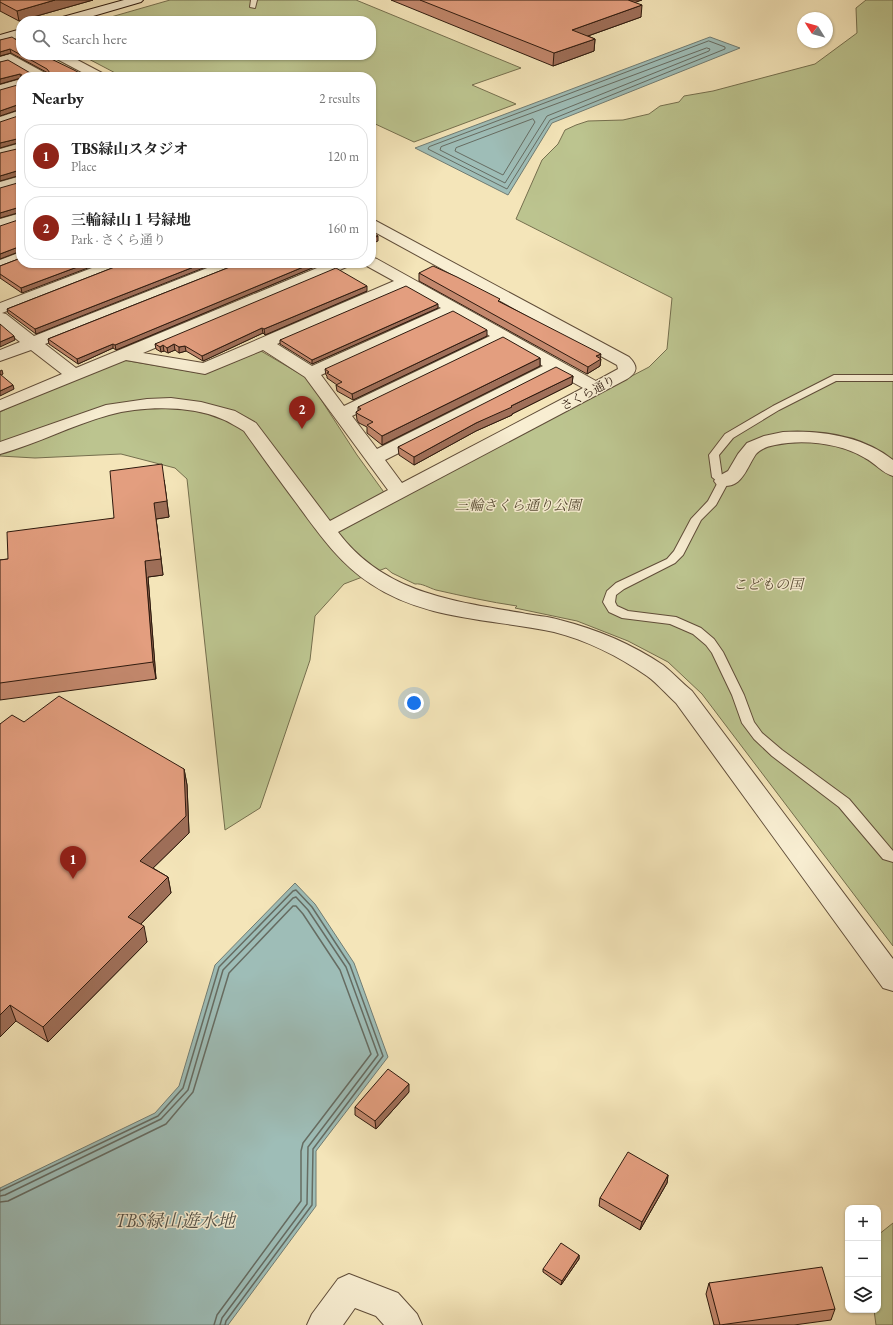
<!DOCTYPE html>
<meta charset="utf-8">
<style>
:root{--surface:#fff;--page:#f2f2f2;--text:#222;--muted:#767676;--line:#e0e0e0;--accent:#8f2418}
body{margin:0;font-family:"EB Garamond","Noto Serif JP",serif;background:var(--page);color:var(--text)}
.controls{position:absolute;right:12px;bottom:12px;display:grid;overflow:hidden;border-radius:8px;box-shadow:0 1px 3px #0004}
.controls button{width:36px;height:36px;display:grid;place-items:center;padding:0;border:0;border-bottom:1px solid var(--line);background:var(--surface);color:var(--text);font:20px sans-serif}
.compass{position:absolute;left:797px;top:12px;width:36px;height:36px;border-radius:50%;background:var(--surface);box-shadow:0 1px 3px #0004;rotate:307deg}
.you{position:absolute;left:414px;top:703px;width:14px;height:14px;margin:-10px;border:3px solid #fff;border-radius:50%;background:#1a73e8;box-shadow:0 0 0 6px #1a73e833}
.badge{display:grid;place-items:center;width:26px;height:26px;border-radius:50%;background:var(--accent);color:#fff;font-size:13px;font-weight:700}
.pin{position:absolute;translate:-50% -33px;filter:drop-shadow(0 1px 2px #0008)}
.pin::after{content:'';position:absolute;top:21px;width:14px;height:12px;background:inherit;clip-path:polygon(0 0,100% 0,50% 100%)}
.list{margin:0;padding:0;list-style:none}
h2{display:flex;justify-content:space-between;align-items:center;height:52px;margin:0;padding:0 16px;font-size:17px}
h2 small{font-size:13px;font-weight:400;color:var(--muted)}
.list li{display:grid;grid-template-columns:26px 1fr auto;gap:12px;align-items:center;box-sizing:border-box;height:64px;margin:0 8px 8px;padding:0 8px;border:1px solid var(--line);border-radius:16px}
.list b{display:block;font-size:15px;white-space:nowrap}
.list p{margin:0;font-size:13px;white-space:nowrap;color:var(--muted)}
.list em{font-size:13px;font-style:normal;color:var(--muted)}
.icon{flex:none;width:22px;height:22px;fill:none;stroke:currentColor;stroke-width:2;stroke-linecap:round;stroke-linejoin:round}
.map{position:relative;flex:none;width:893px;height:1325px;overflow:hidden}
.search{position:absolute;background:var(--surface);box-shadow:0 1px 3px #0004;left:16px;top:16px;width:360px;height:44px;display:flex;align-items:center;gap:10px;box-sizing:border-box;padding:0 14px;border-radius:16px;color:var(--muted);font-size:15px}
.panel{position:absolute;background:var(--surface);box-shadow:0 1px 3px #0004;left:16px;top:72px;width:360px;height:196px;border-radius:16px}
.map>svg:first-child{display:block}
</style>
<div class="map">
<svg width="893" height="1325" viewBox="0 0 893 1325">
<rect width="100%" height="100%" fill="#f4e5b9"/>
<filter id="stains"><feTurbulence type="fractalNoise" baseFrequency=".005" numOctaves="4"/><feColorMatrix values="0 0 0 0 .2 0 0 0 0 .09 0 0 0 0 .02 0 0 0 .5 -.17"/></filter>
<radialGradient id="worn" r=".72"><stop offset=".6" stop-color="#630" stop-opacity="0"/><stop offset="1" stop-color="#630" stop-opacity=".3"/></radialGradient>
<g fill="#bcc48f" stroke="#756f4e">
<polygon points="170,0 356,0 521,68 472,85 516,104 414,142 371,122 371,77 123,77 81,55 371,55 371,21 97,21"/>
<path d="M 866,0 L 893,0 L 893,946 L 702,694 L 668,662 L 628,641 L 577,621 L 515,608 L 517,606 C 489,602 463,596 436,590 C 429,588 422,583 415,584 L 392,573 L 386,568 L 344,584 L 315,616 L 310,660 L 260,808 L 225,830 L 187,479 L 175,468 L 121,454 L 35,458 L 0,456 L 0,412 L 53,387 L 123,360 L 205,374 L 261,351 L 307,378 L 357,455 L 391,502 L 649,367 L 667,349 L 672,298 L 516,219 L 542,160 L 558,144 L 565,130 L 576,125 L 588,121 L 623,120 L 649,114 L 660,106 L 679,102 L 684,96 L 713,91 L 815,64 L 857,33 L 856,8 Z"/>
<polygon points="893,1223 893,1325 876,1325 874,1310 878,1310 878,1235"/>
</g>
<g fill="#9ebdb7" stroke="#717c73">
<polygon points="710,37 740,48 552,123 508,195 415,148"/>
<polygon points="295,883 315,904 354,963 388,1057 316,1151 316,1206 228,1325 0,1325 0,1188 155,1113 179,1086 215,965"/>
</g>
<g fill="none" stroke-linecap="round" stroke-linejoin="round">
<g stroke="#666c62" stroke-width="1">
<polygon points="709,41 725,47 725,49 550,120 507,189 428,149 429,147"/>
<polygon points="707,48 710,49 709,51 547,116 505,183 440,150 441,147"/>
<polygon points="533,119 535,122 503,175 455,151 456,148"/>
</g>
<g stroke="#666c62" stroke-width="1.5">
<polyline points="0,1191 158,1116 183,1088 219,967 293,891 296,890 312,907 350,965 383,1056 313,1149 312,1205 226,1321 225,1325"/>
<polyline points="0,1196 5,1195 161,1119 188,1090 223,970 293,898 296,897 308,910 346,967 378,1055 308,1147 307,1204 222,1318 220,1325"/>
<polyline points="0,1202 8,1201 166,1124 193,1092 229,973 293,906 296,906 303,914 340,970 371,1054 303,1143 301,1151 301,1201 217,1315 214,1325"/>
</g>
<g stroke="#604d39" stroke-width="2">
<g id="lane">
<polygon points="251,0 257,0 255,8 250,7"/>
<polygon points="834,375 893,375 893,381 836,381 779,410 733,438 719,455 722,476 729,481 716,505 701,520 683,555 675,563 624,589 616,595 615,602 617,606 628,611 676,617 701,628 714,639 723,652 744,695 754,722 762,733 782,750 849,799 893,851 893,862 883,859 839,807 772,756 754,739 742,723 732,695 712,653 706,645 693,634 670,624 622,618 609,612 603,602 607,591 616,583 667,559 674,551 691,519 708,501 718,482 712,477 709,455 725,434 773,406"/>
</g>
</g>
<g stroke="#604d39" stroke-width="2">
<g id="street">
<polygon points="10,54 47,74 49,77 34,77 9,62 0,65 0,57"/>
<polygon points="53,55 68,55 104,74 106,77 91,77 55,58"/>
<polygon points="21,79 21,87 0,93 0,85"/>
<polygon points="21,110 21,118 0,125 0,117"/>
<polygon points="21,143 21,151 0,157 0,149"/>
<polygon points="21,176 21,185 0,191 0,182"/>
<polygon points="21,213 21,222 0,229 0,219"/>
<path d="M 371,219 L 376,221 L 629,357 C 638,366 638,372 627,379 L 338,532 C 384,593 452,601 522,613 C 534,616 548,616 560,620 C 596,629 632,644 663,665 C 673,673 682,683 692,691 L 893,959 L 893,991 L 883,988 L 676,703 C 666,694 658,684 647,676 C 620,657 586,640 554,632 C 493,619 424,620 371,584 C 339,563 319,534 297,504 C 279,480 261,455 244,431 C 237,427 230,422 222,419 C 190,405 142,406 109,415 C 72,425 37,444 0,454 L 0,442 L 106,405 L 147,399 L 171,398 L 201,402 L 235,411 L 256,423 L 330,521 L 388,490 L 305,377 L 263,350 L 205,374 L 126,360 L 0,411 L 0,400 L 62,374 L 31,350 L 0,361 L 0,350 L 20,342 L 0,326 L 0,303 L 105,263 L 127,263 L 125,266 L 2,313 L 6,314 L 34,336 L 220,263 L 242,263 L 240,266 L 45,344 L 76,368 L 329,263 L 351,263 L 349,266 L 143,353 L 203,363 L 394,281 L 365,265 L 364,263 L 371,263 L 371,257 L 377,259 L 596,381 L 618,369 L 617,365 L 371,230 ZM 406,288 L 441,308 L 312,366 L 277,344 ZM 453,315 L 490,336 L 344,406 L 321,375 ZM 503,343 L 543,366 L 377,449 L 352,416 ZM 556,373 L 583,388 L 402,483 L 385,460 Z"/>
<polygon points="21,252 21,262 0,270 0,260"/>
<path d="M 783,432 C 821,430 863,436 893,460 L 893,476 C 882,473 875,463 865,458 C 840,443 803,439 775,445 C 768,446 761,449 756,454 C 745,470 742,491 717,485 L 714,481 L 717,477 L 728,471 L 738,454 L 747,443 L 764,436 Z"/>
<polygon points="349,1274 398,1293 417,1314 422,1325 384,1325 376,1316 355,1308 343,1325 307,1325 312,1314 338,1279"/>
</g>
</g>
<g stroke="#2e1a0e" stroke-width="2">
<g id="secondary">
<polygon points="124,0 143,0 141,2 76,21 57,21 59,18"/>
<polygon points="21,29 21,37 0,43 0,35"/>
</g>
</g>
<use href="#lane" fill="#f8eed2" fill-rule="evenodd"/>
<use href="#street" fill="#f8eed2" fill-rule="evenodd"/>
<use href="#secondary" fill="#f8eed2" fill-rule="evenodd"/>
</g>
<g fill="#c3886d" stroke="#2e1a0e">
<polygon points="0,0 93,0 19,21 0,11"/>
<polygon points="391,0 641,0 635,2 641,17 588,36 595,39 594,51 553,66"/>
<polygon points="0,40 21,55 87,77 21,77 21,78 0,84 0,62 32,74 49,74 48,73 11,53 0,56"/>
<polygon points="21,258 22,293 0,278 0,266"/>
<polygon points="125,263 36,334 8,313 7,309"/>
<polygon points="240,263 324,263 126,346 116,350 113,348 78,364 49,344 48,339"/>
<polygon points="419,273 500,302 600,358 600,366 587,374 419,281"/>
<polygon points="367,291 265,335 263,333 203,361 186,351 179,353 175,350 168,353 164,351 161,352 156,349 155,344"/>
<polygon points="438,308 312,364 280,344 280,340"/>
<polygon points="487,336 353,400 337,391 336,385 337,385 327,378 327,376 326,375 325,369"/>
<polygon points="540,358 540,366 382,445 367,433 367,427 359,423 357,420 356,412 358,411 358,407"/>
<polygon points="573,376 572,384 512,414 512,415 476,431 414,465 399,455 398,447"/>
<polygon points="164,480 169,517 156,519 163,575 148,577 156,679 0,700 0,560 8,559 114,518"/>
<polygon points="24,722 184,769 187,785 189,833 153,868 168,877 171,893 141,924 147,942 48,1042 16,1021 0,1037 0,724"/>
<polygon points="409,1092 376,1129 355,1115 355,1107"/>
<polygon points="668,1175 667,1183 640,1230 599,1206 600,1198"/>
<polygon points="579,1255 579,1259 561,1285 543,1272 543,1269"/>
<polygon points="709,1283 835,1309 831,1320 794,1325 714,1325 706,1294"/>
</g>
<g fill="#9f6f59" stroke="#2e1a0e">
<polygon points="55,0 93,0 19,21 17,11"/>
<polygon points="618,0 642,0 617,9"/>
<polygon points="642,5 641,17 571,42 572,30"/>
<polygon points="595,39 594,51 553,66 554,53"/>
<polygon points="10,49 11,53 0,56 0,52"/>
<polygon points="20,74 21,78 0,84 0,79"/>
<polygon points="20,104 21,109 0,116 0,111"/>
<polygon points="21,138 21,142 0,148 0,143"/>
<polygon points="20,170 21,175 0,181 0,176"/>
<polygon points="20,207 21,212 0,218 0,213"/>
<polygon points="378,236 378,241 371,244 371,239"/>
<polygon points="21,246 21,251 0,259 0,254"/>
<polygon points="88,263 101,263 22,293 21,288"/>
<polygon points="204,263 216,263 36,334 35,329"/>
<polygon points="313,263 324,263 116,350 115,345"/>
<polygon points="367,286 367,291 265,335 264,329"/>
<polygon points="438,304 438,308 312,364 312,360"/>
<polygon points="262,328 263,333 203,361 202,356"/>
<polygon points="487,330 487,336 353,400 352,394"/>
<polygon points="14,336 15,340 0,347 0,342"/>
<polygon points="113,344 113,348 78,364 77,359"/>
<polygon points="174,344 175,350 168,353 167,348"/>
<polygon points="163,345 164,351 161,352 160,347"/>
<polygon points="185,346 186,351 179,353 179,347"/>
<polygon points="601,354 600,359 601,359 600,366 587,374 588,367 596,356"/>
<polygon points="540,358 540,366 382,445 382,436"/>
<polygon points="2,370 3,374 0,376 0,371"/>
<polygon points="573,376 572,384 512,414 512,415 476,431 414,465 414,457 476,423 511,406"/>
<polygon points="13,385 14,389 0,396 0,391"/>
<polygon points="164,480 169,517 156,519 163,575 148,577 156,679 153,662 145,561 154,503"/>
<polygon points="184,769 187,785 189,833 144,877 140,861"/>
<polygon points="168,877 171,893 132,933 128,917"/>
<polygon points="144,926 147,942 48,1042 43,1027"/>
<polygon points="10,1005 16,1021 0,1037 0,1015"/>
<polygon points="409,1084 409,1092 376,1129 375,1121"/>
<polygon points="668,1175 667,1183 640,1230 642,1222"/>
<polygon points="579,1255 579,1259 561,1285 562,1281"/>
</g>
<g fill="#e39e7f" stroke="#2e1a0e">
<polygon points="0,0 55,0 17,11 0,2"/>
<polygon points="420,0 628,0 642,5 572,30 595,39 554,53"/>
<polygon points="12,37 21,43 21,55 10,49 0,52 0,40"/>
<polygon points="22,55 43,55 74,70 87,77 22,77 22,75 20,74 0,79 0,62 8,60 32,74 48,74 50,73 47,69"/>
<polygon points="21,84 21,105 20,104 0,111 0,90"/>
<polygon points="21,115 21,138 0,143 0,122"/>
<polygon points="21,148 21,171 20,170 0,176 0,153"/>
<polygon points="21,182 21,208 20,207 0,213 0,188"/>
<polygon points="21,219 21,249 21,246 0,254 0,226"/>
<polygon points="371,232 378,236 371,239"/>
<polygon points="21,258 21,263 88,263 21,288 0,274 0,266"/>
<polygon points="125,263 204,263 35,329 7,309"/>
<polygon points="240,263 313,263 125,341 115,345 113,344 77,359 48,339"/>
<polygon points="433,266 457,277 500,299 498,301 601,354 596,356 601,359 588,367 419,273"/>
<polygon points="336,268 367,286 264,329 262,328 202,356 185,346 179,347 174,344 167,348 163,345 160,347 155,344"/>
<polygon points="406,286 438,304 312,360 280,340"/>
<polygon points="453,311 487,330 352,394 336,385 342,382 327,373 329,372 325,369"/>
<polygon points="0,324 14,336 0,342"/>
<polygon points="503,337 540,358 382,436 367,425 373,422 358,414 356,412 361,409 358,407"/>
<polygon points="556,367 573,376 511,406 512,407 476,423 414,457 398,447"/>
<polygon points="0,374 13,385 0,391"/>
<polygon points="162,464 167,501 154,503 161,559 145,561 153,662 0,683 0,560 8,559 7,532 114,518 110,471"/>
<polygon points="59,696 184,769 186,816 140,861 168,877 128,917 144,926 43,1027 10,1005 0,1015 0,724 12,715 24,722"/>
<polygon points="388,1069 409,1084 375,1121 355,1107"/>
<polygon points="628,1152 668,1175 642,1222 600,1198"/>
<polygon points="561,1243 579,1255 562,1281 543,1269"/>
<polygon points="822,1267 835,1309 720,1325 709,1283"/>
</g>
<g text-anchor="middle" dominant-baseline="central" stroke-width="3" stroke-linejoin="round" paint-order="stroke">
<g font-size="12" fill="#2e1a0e" stroke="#f8eed2">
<text transform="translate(588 393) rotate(-28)">さくら通り</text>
</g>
<g font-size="14" font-style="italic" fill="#594d35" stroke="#f8eed2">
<text x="518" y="505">三輪さくら通り公園</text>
<text x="768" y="584">こどもの国</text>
</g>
<g font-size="18" font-style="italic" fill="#555349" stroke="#f8eed2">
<text x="175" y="1220">TBS緑山遊水地</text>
</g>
</g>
<rect width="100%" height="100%" filter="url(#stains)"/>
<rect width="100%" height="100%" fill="url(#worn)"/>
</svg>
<div class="controls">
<button>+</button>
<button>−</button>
<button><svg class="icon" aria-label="layers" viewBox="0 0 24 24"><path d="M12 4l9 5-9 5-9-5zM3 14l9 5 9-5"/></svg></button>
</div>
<svg class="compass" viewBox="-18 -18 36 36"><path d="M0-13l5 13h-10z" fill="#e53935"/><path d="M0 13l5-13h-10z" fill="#767676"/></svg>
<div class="you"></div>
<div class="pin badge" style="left:73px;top:879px">1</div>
<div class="pin badge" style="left:302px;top:429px">2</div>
<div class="search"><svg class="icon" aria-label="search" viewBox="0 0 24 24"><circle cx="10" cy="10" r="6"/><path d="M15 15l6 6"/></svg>Search here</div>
<section class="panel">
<h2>Nearby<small>2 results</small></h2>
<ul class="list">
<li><span class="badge">1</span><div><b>TBS緑山スタジオ</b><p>Place</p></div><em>120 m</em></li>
<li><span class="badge">2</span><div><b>三輪緑山１号緑地</b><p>Park · さくら通り</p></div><em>160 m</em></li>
</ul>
</section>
</div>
